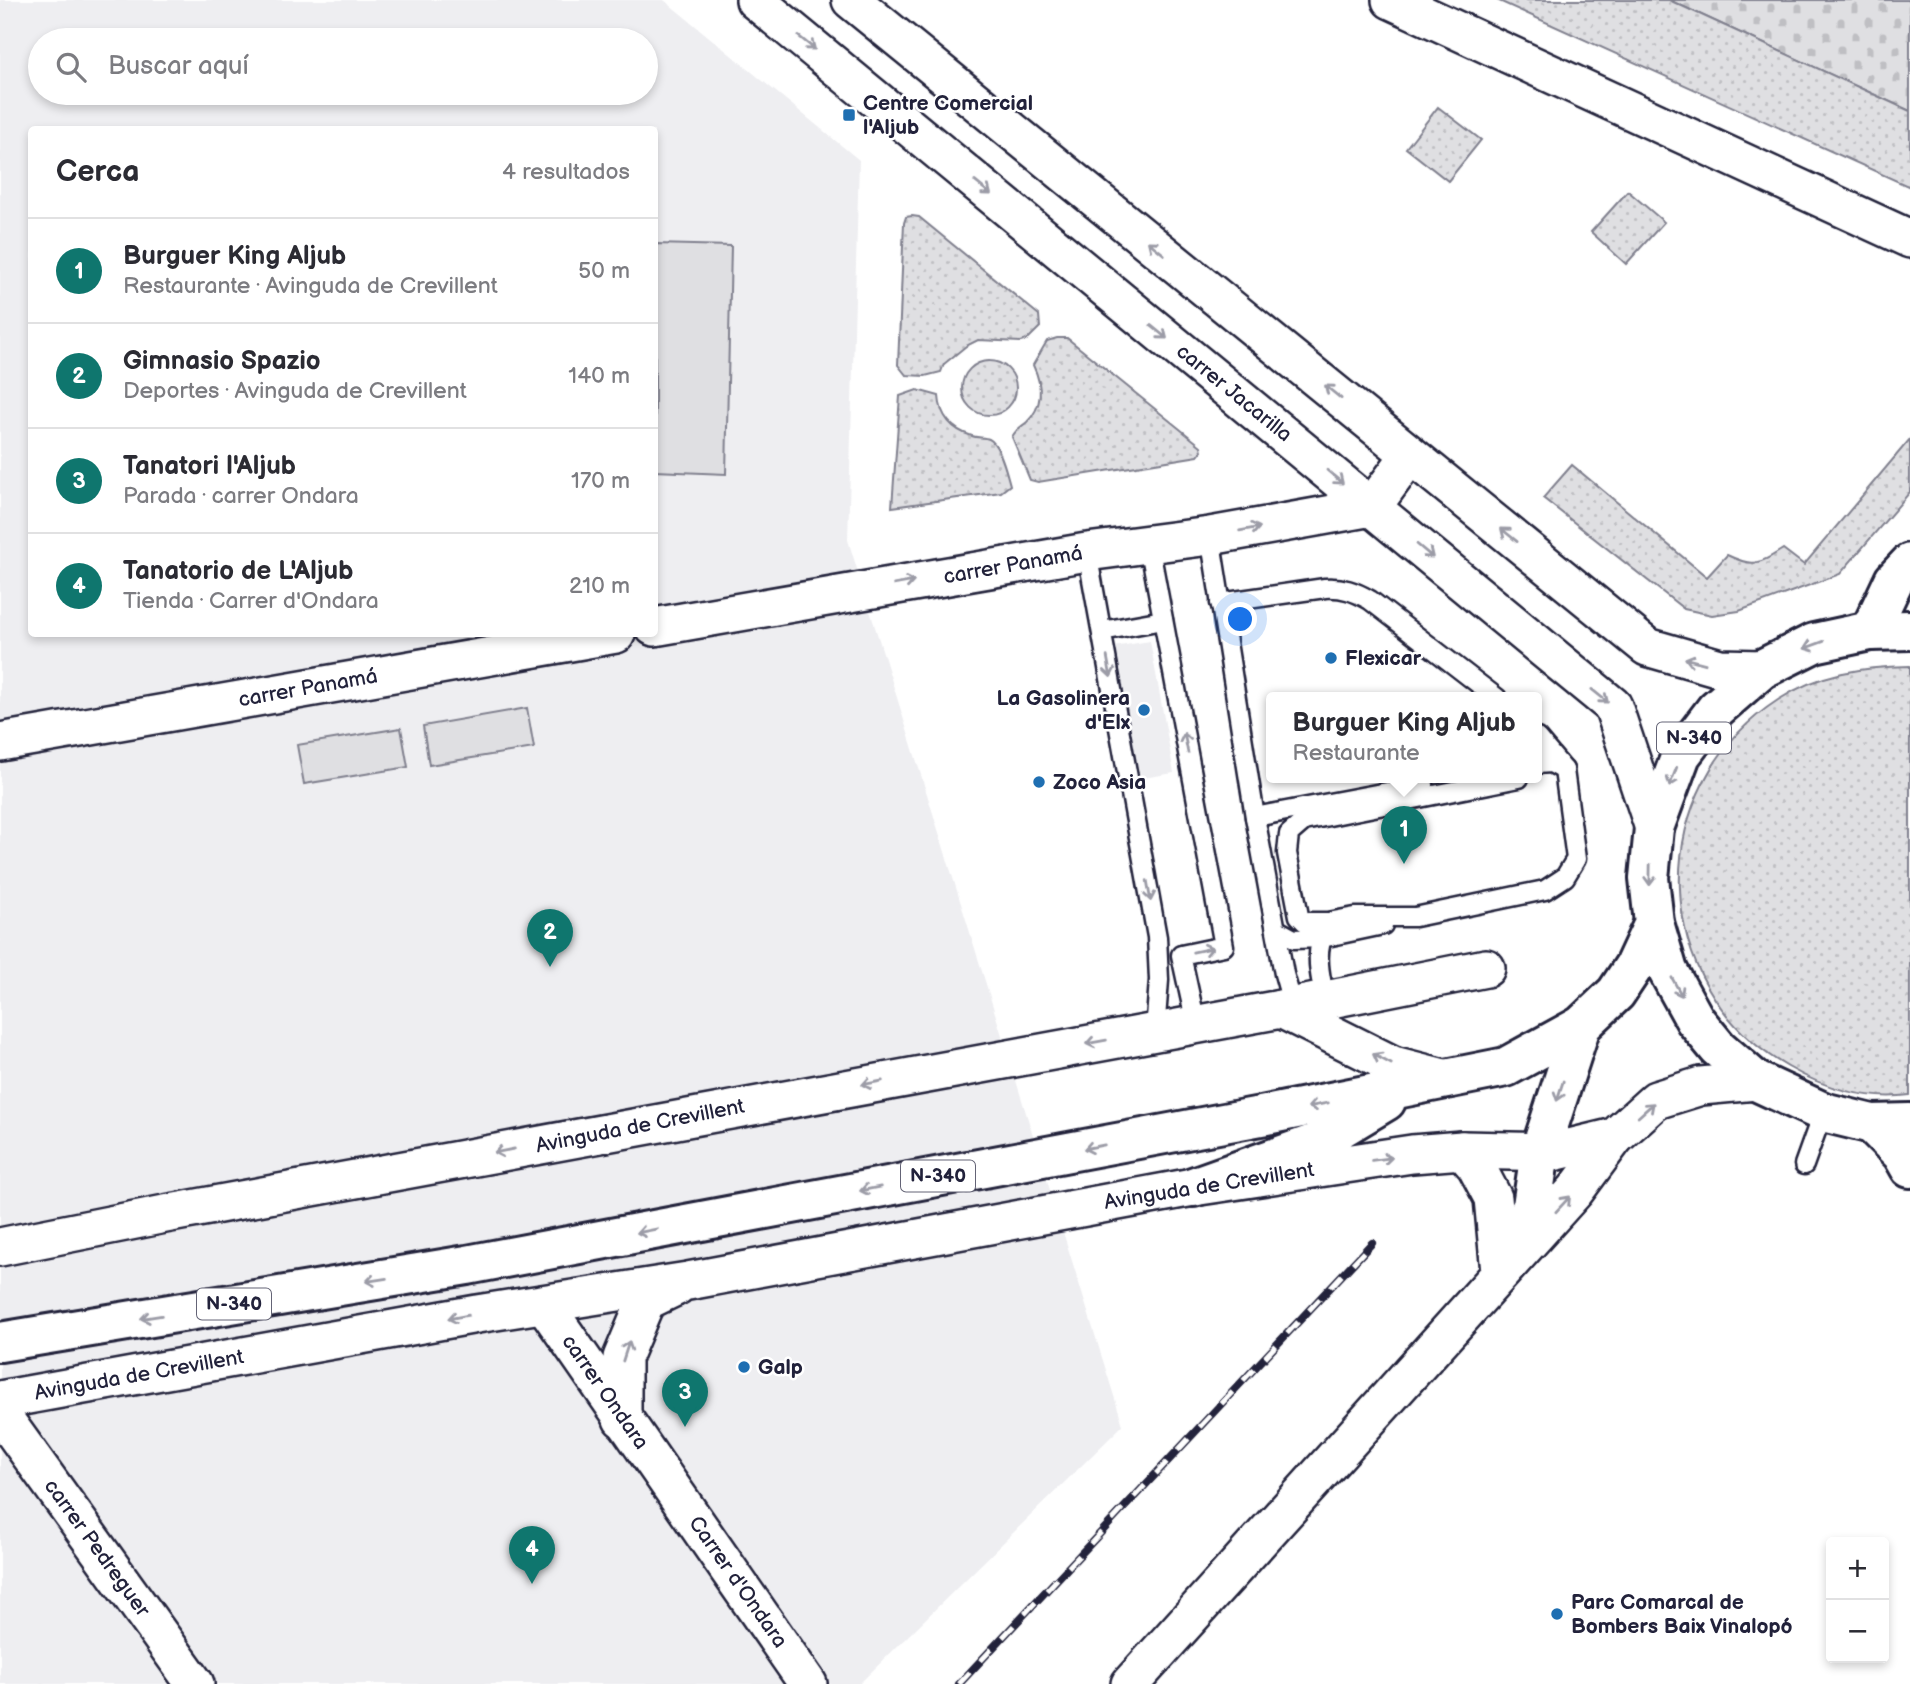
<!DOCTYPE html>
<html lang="es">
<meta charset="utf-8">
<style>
:root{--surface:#fff;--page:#f7f7f7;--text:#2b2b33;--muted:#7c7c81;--line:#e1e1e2;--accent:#0f766e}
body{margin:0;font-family:"Balsamiq Sans",sans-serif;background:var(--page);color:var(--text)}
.controls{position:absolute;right:21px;bottom:21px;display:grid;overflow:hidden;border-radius:7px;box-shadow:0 4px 10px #0003}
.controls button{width:63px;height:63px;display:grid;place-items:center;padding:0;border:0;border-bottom:2px solid var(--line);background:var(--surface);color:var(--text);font:35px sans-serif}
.you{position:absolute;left:1241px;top:620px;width:24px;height:24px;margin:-18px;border:5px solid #fff;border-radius:50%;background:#1a73e8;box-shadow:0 0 0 10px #1a73e833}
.badge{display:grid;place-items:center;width:46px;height:46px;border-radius:50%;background:var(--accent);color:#fff;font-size:23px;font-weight:700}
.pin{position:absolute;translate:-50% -58px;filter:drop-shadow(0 2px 4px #0008)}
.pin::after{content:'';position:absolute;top:37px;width:24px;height:21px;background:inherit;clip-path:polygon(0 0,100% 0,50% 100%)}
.popup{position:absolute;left:1266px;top:692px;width:276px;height:91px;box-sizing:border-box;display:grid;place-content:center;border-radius:7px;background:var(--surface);filter:drop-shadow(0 2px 5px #0005);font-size:23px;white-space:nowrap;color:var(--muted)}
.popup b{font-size:26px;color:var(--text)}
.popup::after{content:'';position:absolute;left:50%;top:100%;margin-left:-14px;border:14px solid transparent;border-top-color:var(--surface)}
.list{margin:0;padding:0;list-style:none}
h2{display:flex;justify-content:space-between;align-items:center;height:91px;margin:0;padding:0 28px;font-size:30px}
h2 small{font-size:23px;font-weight:400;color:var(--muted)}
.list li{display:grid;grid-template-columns:46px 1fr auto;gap:21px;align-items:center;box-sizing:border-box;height:105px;padding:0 28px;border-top:2px solid var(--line)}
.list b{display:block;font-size:26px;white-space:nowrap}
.list p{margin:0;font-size:23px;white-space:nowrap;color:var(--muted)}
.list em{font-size:23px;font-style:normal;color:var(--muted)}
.icon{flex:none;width:38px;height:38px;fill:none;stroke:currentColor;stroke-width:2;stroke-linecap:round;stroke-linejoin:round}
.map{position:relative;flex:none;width:1910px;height:1684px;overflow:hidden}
.search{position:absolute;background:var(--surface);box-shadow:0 4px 10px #0003;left:28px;top:28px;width:630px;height:77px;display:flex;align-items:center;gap:18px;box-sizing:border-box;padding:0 24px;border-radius:38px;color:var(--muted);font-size:26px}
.panel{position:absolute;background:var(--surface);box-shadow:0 4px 10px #0003;left:28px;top:126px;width:630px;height:511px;border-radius:7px}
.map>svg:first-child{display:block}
</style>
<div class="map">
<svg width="1910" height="1684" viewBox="0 0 1910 1684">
<defs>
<pattern id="cemetery-stones" width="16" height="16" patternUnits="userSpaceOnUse" patternTransform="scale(1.75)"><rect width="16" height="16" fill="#dfdfe2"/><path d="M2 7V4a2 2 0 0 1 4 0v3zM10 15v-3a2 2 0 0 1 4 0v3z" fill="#bfbfc3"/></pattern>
<pattern id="park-dots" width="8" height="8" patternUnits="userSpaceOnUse" patternTransform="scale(1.75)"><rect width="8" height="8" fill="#dfdfe2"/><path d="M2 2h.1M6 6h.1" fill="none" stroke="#bfbfc3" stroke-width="1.8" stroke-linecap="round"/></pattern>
</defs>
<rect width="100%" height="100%" fill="#fff"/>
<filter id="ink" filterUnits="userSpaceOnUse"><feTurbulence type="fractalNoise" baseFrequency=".0143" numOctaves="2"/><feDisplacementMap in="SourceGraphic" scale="14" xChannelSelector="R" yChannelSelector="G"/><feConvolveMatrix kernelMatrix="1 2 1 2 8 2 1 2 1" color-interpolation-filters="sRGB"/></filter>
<g filter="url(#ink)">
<g fill="#eeeef1" fill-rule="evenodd">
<path d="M 0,0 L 664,0 L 859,160 L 848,540 L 1123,1425 L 859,1684 L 0,1684 ZM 40,40 L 646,40 L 646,93 L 40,93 ZM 32,130 L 654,130 L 654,634 L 32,634 Z"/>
<polygon points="1150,641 1174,773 1137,779 1113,647"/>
</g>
<polygon fill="url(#cemetery-stones)" stroke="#80808e" stroke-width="2" points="1669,0 1910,0 1910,111"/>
<g fill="url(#park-dots)" stroke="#80808e" stroke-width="2">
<polygon points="1497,0 1669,0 1910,111 1910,187"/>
<polygon points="1438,107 1481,140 1448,181 1406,148"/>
<polygon points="1628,191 1664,222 1626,264 1591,232"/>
<polygon points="912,216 919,217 1039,315 1040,327 1027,340 1021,342 978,340 966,346 944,364 941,372 925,376 906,375 898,365 904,223 906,217"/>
<path d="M 1057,338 L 1067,338 L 1201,446 L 1202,451 L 1198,456 L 1038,482 L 1030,480 L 1012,437 C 1016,429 1021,427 1027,422 C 1044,405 1042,384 1033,365 L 1047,341 Z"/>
<circle cx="989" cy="388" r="27"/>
<path d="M 917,390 L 939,396 C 940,416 952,430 972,436 C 977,438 984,437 989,439 C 1000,444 1007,474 1010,485 L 1001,492 L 892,507 L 900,396 Z"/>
<path d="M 1910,439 L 1910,492 L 1840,574 L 1739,611 L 1712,615 L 1684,609 L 1543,498 L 1572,465 L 1707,577 L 1727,555 C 1754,568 1759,564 1783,549 L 1804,565 Z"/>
<path d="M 1910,666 L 1910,1095 C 1868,1101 1824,1088 1788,1067 C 1648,987 1643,788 1778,700 C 1819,673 1862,667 1910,666 Z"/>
</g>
<g fill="#dfdfe2" stroke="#80808e" stroke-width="2">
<polygon points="655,244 731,246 726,474 655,471"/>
<polygon points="527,708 534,748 429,765 423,726"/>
<polygon points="401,728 408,767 304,784 297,745"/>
</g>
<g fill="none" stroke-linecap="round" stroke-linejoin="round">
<g stroke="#22223b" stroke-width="23">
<g id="lane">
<polyline points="1210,536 1255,817 1424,785"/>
<polyline points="1149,544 1224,946 1181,955 1196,1024"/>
<polyline points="1087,552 1157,937 1159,980 1155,1032"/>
<path d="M 1220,603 L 1325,588 C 1343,587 1354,591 1370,600 L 1497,698"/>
<polyline points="1102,631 1163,620"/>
<polyline points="1537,764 1551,763 1564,770"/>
<polyline points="1519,778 1304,821 1289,834 1287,853 1299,916 1305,922 1328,922 1355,917 1415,917 1545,890 1565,877 1576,859 1564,770 1537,738"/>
<polyline points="1255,817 1284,974 1293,1006"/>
<polyline points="1276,929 1294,939 1322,938"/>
<path d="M 1325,1000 C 1321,979 1315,958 1322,938 L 1383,925"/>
<polyline points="1804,1165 1823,1112"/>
</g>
</g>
<g stroke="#22223b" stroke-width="42">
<g id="street">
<polyline points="755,0 1613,706 1654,828"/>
<polyline points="851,0 1647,647 1720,668 1762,669"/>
<polyline points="1391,0 1910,239"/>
<polyline points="1372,507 1410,455"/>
<polyline points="654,627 1087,552 1210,536 1372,507"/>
<polyline points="0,742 616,634"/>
<polyline points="1281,1009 1486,968"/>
<polyline points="1462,1150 1476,1166 1493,1198 1500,1272"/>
<polyline points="0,1247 165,1214 1281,1009 1393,1065 1447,1079"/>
<polyline points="544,1304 808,1684"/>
<polyline points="0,1400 477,1314 688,1281 1193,1187 1412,1154 1462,1150 1553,1152 1615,1137 1656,1100 1701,1086 1756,1081"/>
<polyline points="0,1413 195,1684"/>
<polyline points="622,1419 622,1358 646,1301 677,1286"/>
<polyline points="1130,1684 1575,1191 1615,1137"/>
</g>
</g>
<g stroke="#22223b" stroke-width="44">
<polyline id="secondary" points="1872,1124 1902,1154 1910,1168"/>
</g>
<g stroke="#22223b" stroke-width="44">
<g id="highway">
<polyline points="1910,630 1870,631 1814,643 1762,669 1716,709 1681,755 1654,828 1649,878 1654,923 1668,971 1695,1020 1718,1048 1756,1081 1823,1112 1872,1124 1910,1123"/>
<polyline points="1870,631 1894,580 1910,563"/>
<polyline points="1193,1187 1316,1143 1386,1101"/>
<polyline points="1500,1272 1532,1206 1540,1152 1581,1026"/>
<polyline points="0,1342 467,1265 1266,1115 1506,1067 1581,1026 1616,993 1634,966 1654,923"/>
</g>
</g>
<use href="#lane" stroke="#fff" stroke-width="18"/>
<use href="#street" stroke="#fff" stroke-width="37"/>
<use href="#secondary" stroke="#fff" stroke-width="38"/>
<use href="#highway" stroke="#fff" stroke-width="38"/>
<g stroke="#22223b" stroke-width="8">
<polyline id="rail" points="959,1684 1372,1243"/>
</g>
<use href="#rail" stroke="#fff" stroke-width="5" stroke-dasharray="16" stroke-linecap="butt"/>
</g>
<defs><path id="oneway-shaft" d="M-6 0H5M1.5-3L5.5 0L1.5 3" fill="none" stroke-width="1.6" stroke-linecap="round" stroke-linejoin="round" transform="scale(1.75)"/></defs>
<g stroke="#9c9ca7">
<use href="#oneway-shaft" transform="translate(807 43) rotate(39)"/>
<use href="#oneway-shaft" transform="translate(983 188) rotate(39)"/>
<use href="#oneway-shaft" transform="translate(1156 248) rotate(-141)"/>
<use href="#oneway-shaft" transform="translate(1159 332) rotate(39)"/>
<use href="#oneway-shaft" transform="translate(1333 392) rotate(-141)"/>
<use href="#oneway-shaft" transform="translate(1335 477) rotate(40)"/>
<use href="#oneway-shaft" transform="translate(1250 529) rotate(-10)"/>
<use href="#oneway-shaft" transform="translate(1509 535) rotate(-141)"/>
<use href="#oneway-shaft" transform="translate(1425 551) rotate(40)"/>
<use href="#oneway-shaft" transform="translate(904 583) rotate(-10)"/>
<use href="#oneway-shaft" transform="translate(1814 645) rotate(160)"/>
<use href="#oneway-shaft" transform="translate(1695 661) rotate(-165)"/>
<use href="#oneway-shaft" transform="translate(1109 667) rotate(80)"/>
<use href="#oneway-shaft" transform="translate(1600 696) rotate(39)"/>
<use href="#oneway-shaft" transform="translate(1186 743) rotate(-101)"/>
<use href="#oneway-shaft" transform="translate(1673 777) rotate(111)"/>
<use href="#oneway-shaft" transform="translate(1650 875) rotate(91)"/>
<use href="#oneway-shaft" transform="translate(1149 891) rotate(80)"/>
<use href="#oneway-shaft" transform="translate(1203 950) rotate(-12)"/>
<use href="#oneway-shaft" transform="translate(1677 987) rotate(61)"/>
<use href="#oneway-shaft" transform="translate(1096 1042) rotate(170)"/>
<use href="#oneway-shaft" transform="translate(1382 1059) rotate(-152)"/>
<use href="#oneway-shaft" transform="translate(872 1083) rotate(169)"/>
<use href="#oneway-shaft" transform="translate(1560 1091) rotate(108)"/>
<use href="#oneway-shaft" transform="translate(1318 1105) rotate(169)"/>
<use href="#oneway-shaft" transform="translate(1646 1110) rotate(-42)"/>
<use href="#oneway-shaft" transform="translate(1094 1147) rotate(169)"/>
<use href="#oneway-shaft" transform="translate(504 1151) rotate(169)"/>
<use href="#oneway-shaft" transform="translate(1382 1159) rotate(-8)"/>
<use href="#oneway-shaft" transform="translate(870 1189) rotate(169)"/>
<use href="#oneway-shaft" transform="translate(1563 1204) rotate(-47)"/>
<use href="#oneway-shaft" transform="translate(647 1231) rotate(169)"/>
<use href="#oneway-shaft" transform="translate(376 1280) rotate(171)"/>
<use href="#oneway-shaft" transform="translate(151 1317) rotate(171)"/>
<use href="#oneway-shaft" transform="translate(458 1317) rotate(170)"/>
<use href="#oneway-shaft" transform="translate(626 1351) rotate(-72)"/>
</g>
</g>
<g fill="#1f6fb2" stroke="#fff" stroke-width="2.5">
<rect x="842" y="108" width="14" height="14" rx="3.5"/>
<circle cx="1331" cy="658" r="7"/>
<circle cx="1144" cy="710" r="7"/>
<circle cx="1039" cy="782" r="7"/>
<circle cx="744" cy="1367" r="7"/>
<circle cx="1557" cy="1614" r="7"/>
</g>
<g text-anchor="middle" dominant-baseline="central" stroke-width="5" stroke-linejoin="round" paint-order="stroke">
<g fill="#fff" stroke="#646476" stroke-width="2">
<rect x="1657" y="722.5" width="74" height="31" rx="5"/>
<rect x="901" y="1160.5" width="74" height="31" rx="5"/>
<rect x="197" y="1288.5" width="74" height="31" rx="5"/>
</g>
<g font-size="19" font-weight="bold" fill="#22223b">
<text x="1694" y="738">N-340</text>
<text x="938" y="1176">N-340</text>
<text x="234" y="1304">N-340</text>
</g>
<g font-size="21" font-weight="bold" fill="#22223b" stroke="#fff" text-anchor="start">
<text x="863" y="103">Centre Comercial<tspan x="863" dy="24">l'Aljub</tspan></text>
<text x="1345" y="658">Flexicar</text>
<text x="1130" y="698" text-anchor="end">La Gasolinera<tspan x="1130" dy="24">d'Elx</tspan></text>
<text x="1053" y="782">Zoco Asia</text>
<text x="758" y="1367">Galp</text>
<text x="1571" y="1602">Parc Comarcal de<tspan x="1571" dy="24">Bombers Baix Vinalopó</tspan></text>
</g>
<g font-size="21" fill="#22223b" stroke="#fff">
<text transform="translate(1234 393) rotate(39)">carrer Jacarilla</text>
<text transform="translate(1013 565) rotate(-10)">carrer Panamá</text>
<text transform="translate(308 688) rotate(-10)">carrer Panamá</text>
<text transform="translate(640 1126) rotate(-11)">Avinguda de Crevillent</text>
<text transform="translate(1209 1186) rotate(-9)">Avinguda de Crevillent</text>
<text transform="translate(139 1375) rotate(-10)">Avinguda de Crevillent</text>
<text transform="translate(605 1392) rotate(55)">carrer Ondara</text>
<text transform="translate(97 1548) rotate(54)">carrer Pedreguer</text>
<text transform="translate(738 1582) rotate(55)">Carrer d'Ondara</text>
</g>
</g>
</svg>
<div class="controls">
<button>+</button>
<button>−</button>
</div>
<div class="you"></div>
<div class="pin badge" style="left:1404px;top:864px">1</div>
<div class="popup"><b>Burguer King Aljub</b>Restaurante</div>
<div class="pin badge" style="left:550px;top:967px">2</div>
<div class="pin badge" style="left:685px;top:1427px">3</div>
<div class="pin badge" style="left:532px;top:1584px">4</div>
<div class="search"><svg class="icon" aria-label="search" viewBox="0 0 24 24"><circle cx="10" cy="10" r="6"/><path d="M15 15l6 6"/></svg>Buscar aquí</div>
<section class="panel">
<h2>Cerca<small>4 resultados</small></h2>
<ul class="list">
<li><span class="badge">1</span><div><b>Burguer King Aljub</b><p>Restaurante · Avinguda de Crevillent</p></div><em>50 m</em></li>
<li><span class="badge">2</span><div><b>Gimnasio Spazio</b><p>Deportes · Avinguda de Crevillent</p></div><em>140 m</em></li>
<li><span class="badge">3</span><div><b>Tanatori l'Aljub</b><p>Parada · carrer Ondara</p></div><em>170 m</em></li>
<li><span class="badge">4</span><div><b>Tanatorio de L'Aljub</b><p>Tienda · Carrer d'Ondara</p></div><em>210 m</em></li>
</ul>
</section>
</div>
